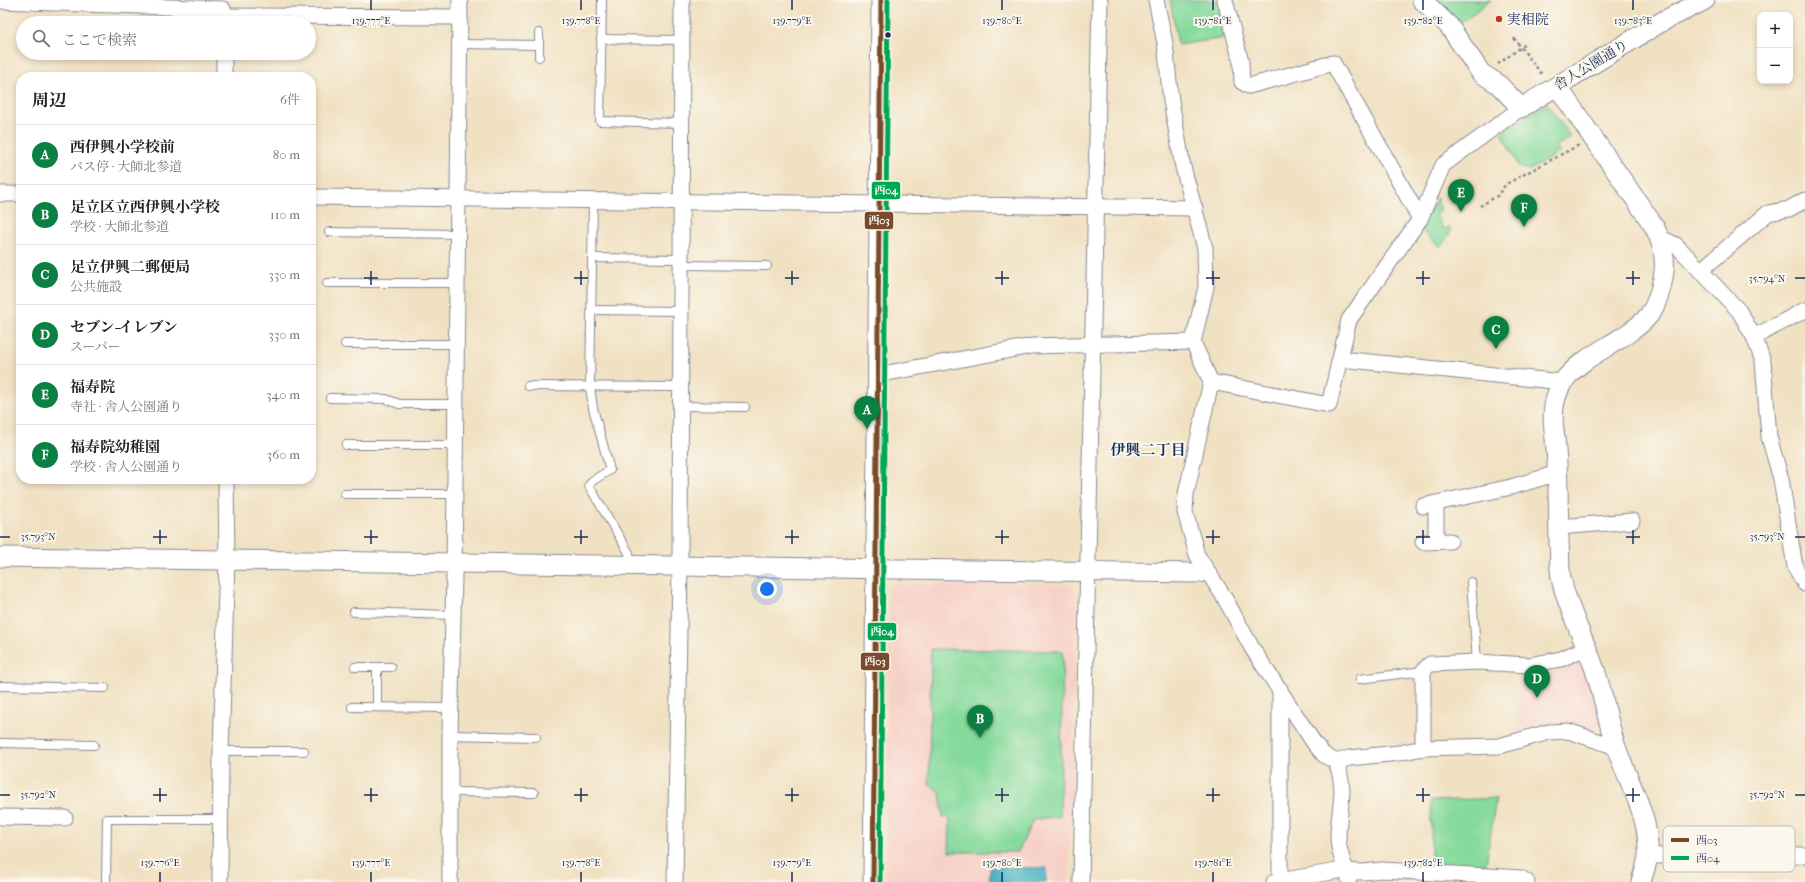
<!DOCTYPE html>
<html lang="ja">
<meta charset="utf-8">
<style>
:root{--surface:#fff;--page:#f6f6f6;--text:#222;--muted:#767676;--line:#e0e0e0;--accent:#0b8043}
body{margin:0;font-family:"IM FELL French Canon","Noto Serif JP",serif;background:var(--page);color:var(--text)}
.controls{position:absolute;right:12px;top:12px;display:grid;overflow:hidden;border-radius:8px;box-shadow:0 2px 6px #0003}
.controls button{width:36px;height:36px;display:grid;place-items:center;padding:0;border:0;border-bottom:1px solid var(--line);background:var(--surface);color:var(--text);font:20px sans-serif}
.you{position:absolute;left:767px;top:589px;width:14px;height:14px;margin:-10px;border:3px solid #fff;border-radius:50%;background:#1a73e8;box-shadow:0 0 0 6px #1a73e833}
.badge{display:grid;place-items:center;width:26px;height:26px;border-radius:50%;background:var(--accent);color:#fff;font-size:13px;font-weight:700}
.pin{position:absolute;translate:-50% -33px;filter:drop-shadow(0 1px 2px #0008)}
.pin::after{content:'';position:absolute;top:21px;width:14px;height:12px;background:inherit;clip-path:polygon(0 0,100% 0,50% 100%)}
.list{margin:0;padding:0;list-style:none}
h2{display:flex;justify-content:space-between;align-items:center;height:52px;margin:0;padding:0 16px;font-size:17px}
h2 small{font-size:13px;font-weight:400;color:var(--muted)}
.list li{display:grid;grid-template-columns:26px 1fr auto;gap:12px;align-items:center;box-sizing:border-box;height:60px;padding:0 16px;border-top:1px solid var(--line)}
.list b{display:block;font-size:15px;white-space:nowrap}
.list p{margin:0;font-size:13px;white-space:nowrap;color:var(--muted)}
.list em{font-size:13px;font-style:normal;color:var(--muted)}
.icon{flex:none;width:22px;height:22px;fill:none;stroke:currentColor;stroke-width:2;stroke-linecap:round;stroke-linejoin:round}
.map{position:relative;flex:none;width:1805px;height:882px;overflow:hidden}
.search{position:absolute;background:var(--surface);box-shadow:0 2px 6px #0003;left:16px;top:16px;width:300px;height:44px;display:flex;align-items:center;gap:10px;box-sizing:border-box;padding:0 14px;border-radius:22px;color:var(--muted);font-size:15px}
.panel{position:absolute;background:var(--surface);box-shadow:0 2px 6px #0003;left:16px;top:72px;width:300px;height:412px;border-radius:16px}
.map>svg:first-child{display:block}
</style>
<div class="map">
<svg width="1805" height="882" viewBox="0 0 1805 882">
<rect width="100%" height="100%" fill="#fbf7ec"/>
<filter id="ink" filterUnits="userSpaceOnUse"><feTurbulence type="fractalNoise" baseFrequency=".025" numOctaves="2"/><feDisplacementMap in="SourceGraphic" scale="8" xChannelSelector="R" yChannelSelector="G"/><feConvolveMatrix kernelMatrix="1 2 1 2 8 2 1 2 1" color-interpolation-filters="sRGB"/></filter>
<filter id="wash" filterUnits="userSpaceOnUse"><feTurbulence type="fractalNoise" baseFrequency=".012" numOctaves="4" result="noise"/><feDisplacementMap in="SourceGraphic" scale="16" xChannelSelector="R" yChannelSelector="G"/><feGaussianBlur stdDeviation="0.9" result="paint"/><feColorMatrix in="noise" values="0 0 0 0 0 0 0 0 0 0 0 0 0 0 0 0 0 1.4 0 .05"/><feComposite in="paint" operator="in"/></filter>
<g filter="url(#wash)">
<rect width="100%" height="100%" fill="#f1e1c3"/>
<g fill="#f7d1c8">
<polygon points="894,583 1069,584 1077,594 1069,882 886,882 889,587"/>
<polygon points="1572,658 1588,673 1602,724 1591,734 1519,734 1518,669"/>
</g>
<g fill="#86da9c" stroke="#50847d">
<polygon points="1170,0 1217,0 1225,38 1178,45"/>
<polygon points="1437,0 1491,0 1460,23"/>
<polygon points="1547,104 1571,138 1556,146 1560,152 1530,170 1519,167 1501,132"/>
<polygon points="1437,198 1441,210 1436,212 1443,229 1449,227 1451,232 1440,247 1421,230"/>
<polygon points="931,649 1063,651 1060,816 1033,820 1018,852 949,852 950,818 943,817 940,792 929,785"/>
<polygon points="1496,798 1486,865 1431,864 1431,801"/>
</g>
<polygon fill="#43b0c1" stroke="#2f7090" points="990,867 1047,868 1046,882 989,882"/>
</g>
<g filter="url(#ink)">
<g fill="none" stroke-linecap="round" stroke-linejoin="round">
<g stroke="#868890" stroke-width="10">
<g id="service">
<polyline points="602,0 600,121 681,123"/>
<polyline points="539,33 539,57"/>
<polyline points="601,39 681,40"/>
<polyline points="460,44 539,45"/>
<polyline points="593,201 590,387 593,408 610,470 592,481 589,486 629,553 630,564"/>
<polyline points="329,232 457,234"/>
<polyline points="593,258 680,259"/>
<polyline points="680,265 767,266"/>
<polyline points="327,283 457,283"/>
<polyline points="592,310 680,311"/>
<polyline points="345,344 456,344"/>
<polyline points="528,386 679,387"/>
<polyline points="330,398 386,399 399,404 456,404"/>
<polyline points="679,406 745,407"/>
<polyline points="346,445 455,445"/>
<polyline points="345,494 454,494"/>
<polyline points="1471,582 1477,662"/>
<polyline points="354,612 452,615"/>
<polyline points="355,667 391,667"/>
<polyline points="1360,679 1423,671"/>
<polyline points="0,686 105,688"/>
<polyline points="352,707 450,708"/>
<polyline points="377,707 377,667"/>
<polyline points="450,735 536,737"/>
<polyline points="0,743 94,745"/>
<polyline points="221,751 304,751"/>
<polyline points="449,792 534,793"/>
<polyline points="106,882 107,819 221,819"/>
</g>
</g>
<g stroke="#868890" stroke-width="17">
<g id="minor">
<polyline points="1156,0 1165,43 1171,101 1183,167 1205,248 1206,287 1193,342"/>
<polyline points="0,1 223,9"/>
<polyline points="223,16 460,17"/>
<polyline points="224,53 224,77"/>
<polyline points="0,194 21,194"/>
<polyline points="311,197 1195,208"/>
<polyline points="1420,219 1443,165 1521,108"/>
<polyline points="1661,238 1676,245 1681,250 1739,311 1754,337 1763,361 1769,437 1781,479 1795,567 1805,584"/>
<polyline points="1700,271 1768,213 1789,209 1805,200"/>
<polyline points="1754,337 1805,310"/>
<polyline points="1341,359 1563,382"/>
<polyline points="877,375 1032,346 1193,342 1211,382 1329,405 1349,320 1420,219 1333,63 1249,86 1242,82 1241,62 1225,0"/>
<polyline points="1211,382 1186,494 1185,512 1197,555 1224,597 1252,648 1314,743 1324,755 1336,762 1349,758 1399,753 1423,748 1499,746 1549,732 1568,731 1616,747"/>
<polyline points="1436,503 1436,541"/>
<polyline points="1423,506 1511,487 1558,473"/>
<polyline points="1559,527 1632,521"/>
<polyline points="1423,542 1450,541"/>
<polyline points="1423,748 1423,671 1430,664 1477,662 1529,665 1561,659 1586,648"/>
<path d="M 1336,762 C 1348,793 1338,807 1338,838 C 1338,852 1345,866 1349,879"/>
<polyline points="0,817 65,818"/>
<polyline points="1648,856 1805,855"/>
<polyline points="220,882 221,751 227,560 226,479"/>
<polyline points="450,882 450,735 454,576 460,0"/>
<polyline points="675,882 680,565 682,0"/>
<polyline points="1081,882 1100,0"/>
<polyline points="1274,882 1337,871 1363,872 1382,870 1506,877 1521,878 1527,882"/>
<polyline points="1280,882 1280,689"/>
</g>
</g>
<g stroke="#868890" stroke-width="21">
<g id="tertiary">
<polyline points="1422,0 1449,26 1481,73 1498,84 1521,108 1663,21 1705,0"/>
<path d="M 1557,86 L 1654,226 C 1663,243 1667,259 1663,278 C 1660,292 1657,304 1649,315 C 1642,325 1631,331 1621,338 C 1583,362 1547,376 1554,430 C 1559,467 1558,504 1559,542 C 1560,554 1559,567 1561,578 C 1568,611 1586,642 1596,673 C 1604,698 1608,723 1616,747 C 1628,782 1650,816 1648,854 C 1648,863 1643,873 1641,882"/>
<polyline points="0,557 1200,573"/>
<polyline points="873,882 881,0"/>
</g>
</g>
<g stroke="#868890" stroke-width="2.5" stroke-dasharray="3 3" stroke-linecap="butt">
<polyline points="1514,38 1543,76"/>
<polyline points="1498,64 1527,43"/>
<polyline points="1480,206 1497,196 1506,184 1579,145"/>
</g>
<use href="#service" stroke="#fff" stroke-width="8"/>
<use href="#minor" stroke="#fff" stroke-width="15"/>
<use href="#tertiary" stroke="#fff" stroke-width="19"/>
<g stroke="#fbf7ec" stroke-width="8">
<polyline id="bus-1" points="873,882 881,0"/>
</g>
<g stroke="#fbf7ec" stroke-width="8">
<polyline id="bus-2" points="880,882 888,0"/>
</g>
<use href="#bus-1" stroke="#7a4b2a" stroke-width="5"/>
<use href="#bus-2" stroke="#00a651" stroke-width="5"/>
</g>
</g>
<path fill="none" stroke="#1b2f5e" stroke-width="1.5" d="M 371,0 L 371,10M 581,0 L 581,10M 792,0 L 792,10M 1002,0 L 1002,10M 1213,0 L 1213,10M 1423,0 L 1423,10M 1633,0 L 1633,10M 371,271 L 371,285M 581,271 L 581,285M 792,271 L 792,285M 1002,271 L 1002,285M 1213,271 L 1213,285M 1423,271 L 1423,285M 1633,271 L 1633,285M 364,278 L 378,278M 574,278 L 588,278M 785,278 L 799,278M 995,278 L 1009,278M 1206,278 L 1220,278M 1416,278 L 1430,278M 1626,278 L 1640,278M 1795,278 L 1805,278M 160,530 L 160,544M 371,530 L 371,544M 581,530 L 581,544M 792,530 L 792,544M 1002,530 L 1002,544M 1213,530 L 1213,544M 1423,530 L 1423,544M 1633,530 L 1633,544M 0,537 L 10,537M 153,537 L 167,537M 364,537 L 378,537M 574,537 L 588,537M 785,537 L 799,537M 995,537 L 1009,537M 1206,537 L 1220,537M 1416,537 L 1430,537M 1626,537 L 1640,537M 1795,537 L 1805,537M 160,788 L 160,802M 371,788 L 371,802M 581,788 L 581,802M 792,788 L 792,802M 1002,788 L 1002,802M 1213,788 L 1213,802M 1423,788 L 1423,802M 1633,788 L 1633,802M 0,795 L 10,795M 153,795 L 167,795M 364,795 L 378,795M 574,795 L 588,795M 785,795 L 799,795M 995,795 L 1009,795M 1206,795 L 1220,795M 1416,795 L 1430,795M 1626,795 L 1640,795M 1795,795 L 1805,795M 160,872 L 160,882M 371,872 L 371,882M 581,872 L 581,882M 792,872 L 792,882M 1002,872 L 1002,882M 1213,872 L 1213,882M 1423,872 L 1423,882"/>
<circle fill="#c8321e" stroke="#fbf7ec" stroke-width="1.5" cx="1499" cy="19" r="4"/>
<circle fill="#1b2f5e" stroke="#fbf7ec" stroke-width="1.5" cx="888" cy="35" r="3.5"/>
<g text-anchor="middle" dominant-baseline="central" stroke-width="4" stroke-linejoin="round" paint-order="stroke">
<g font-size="14" fill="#1b2f5e" stroke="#fbf7ec" text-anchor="start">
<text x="1507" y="19">実相院</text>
</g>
<g font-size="14" fill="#1b2f5e" stroke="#fbf7ec">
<text transform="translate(1591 65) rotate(-31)">舎人公園通り</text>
</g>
<g font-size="15" font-weight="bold" fill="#1b2f5e" stroke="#fbf7ec">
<text x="1148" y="450">伊興二丁目</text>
</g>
</g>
<rect x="1663" y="826" width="132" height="46" rx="6" fill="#fbf7ec" stroke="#b8bbc1" stroke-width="1"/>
<rect x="1671" y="838" width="18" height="4" fill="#7a4b2a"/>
<rect x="1671" y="856" width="18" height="4" fill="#00a651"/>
<g font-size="11" fill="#1b2f5e">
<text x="1696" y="844">西03</text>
<text x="1696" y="862">西04</text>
</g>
<g font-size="10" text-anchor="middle" fill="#1b2f5e" stroke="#fbf7ec" stroke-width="4" stroke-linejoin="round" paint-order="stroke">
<text x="371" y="24">139.777°E</text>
<text x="581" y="24">139.778°E</text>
<text x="792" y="24">139.779°E</text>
<text x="1002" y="24">139.780°E</text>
<text x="1213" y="24">139.781°E</text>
<text x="1423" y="24">139.782°E</text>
<text x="1633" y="24">139.783°E</text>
<text x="1767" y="282">35.794°N</text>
<text x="38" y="540">35.793°N</text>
<text x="1767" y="540">35.793°N</text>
<text x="38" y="798">35.792°N</text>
<text x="1767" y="798">35.792°N</text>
<text x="160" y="866">139.776°E</text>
<text x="371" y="866">139.777°E</text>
<text x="581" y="866">139.778°E</text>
<text x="792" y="866">139.779°E</text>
<text x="1002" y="866">139.780°E</text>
<text x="1213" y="866">139.781°E</text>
<text x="1423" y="866">139.782°E</text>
</g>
<g stroke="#fbf7ec" stroke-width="1.5">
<rect x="871" y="181" width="30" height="19" rx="4" fill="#00a651"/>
<rect x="864" y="211" width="30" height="19" rx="4" fill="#7a4b2a"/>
<rect x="867" y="622" width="30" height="19" rx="4" fill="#00a651"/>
<rect x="860" y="652" width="30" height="19" rx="4" fill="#7a4b2a"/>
</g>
<g font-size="11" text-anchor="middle" font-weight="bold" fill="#fff">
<text x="886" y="194">西04</text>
<text x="879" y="224">西03</text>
<text x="882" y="635">西04</text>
<text x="875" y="665">西03</text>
</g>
</svg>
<div class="controls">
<button>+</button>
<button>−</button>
</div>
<div class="you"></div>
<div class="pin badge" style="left:867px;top:429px">A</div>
<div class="pin badge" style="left:980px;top:738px">B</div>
<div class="pin badge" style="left:1496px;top:349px">C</div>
<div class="pin badge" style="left:1537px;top:698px">D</div>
<div class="pin badge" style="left:1461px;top:212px">E</div>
<div class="pin badge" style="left:1524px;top:227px">F</div>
<div class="search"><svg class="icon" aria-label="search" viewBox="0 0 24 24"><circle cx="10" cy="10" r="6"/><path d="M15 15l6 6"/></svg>ここで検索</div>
<section class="panel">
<h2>周辺<small>6件</small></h2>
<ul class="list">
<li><span class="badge">A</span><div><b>西伊興小学校前</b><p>バス停 · 大師北参道</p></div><em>80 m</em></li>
<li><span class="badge">B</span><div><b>足立区立西伊興小学校</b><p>学校 · 大師北参道</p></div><em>110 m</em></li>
<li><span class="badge">C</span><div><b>足立伊興二郵便局</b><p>公共施設</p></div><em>330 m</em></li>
<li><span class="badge">D</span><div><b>セブン-イレブン</b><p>スーパー</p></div><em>330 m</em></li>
<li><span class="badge">E</span><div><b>福寿院</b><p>寺社 · 舎人公園通り</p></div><em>340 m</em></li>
<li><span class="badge">F</span><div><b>福寿院幼稚園</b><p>学校 · 舎人公園通り</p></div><em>360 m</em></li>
</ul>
</section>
</div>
